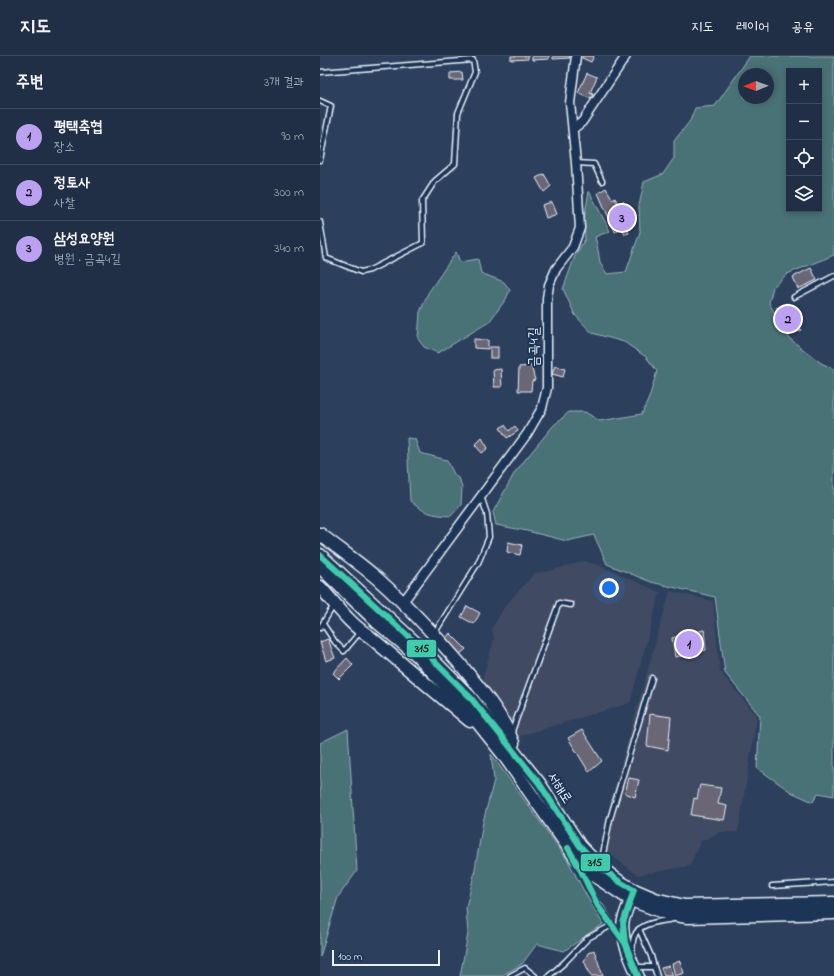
<!DOCTYPE html>
<html lang="ko">
<meta charset="utf-8">
<style>
:root{--surface:#212f46;--page:#2d3b51;--text:#f1f3f6;--muted:#a2a9b3;--line:#3e4a5f;--accent:#bca0f2}
body{margin:0;font-family:"Indie Flower","Poor Story",sans-serif;background:var(--page);color:var(--text)}
.controls{position:absolute;right:12px;top:12px;display:grid;overflow:hidden;border-radius:0px;box-shadow:0 2px 6px #0003}
.controls button{width:36px;height:36px;display:grid;place-items:center;padding:0;border:0;border-bottom:1px solid var(--line);background:var(--surface);color:var(--text);font:20px sans-serif}
.compass{position:absolute;left:418px;top:12px;width:36px;height:36px;border-radius:50%;background:var(--surface);box-shadow:0 2px 6px #0003;rotate:269deg}
.scale{position:absolute;left:12px;bottom:10px;width:108px;box-sizing:border-box;padding-left:4px;border:2px solid #e8f1f8;border-top:0;font-size:11px;line-height:14px;white-space:nowrap;color:#e8f1f8;-webkit-text-stroke:3px #1d3557;paint-order:stroke}
.you{position:absolute;left:289px;top:532px;width:14px;height:14px;margin:-10px;border:3px solid #fff;border-radius:50%;background:#1a73e8;box-shadow:0 0 0 6px #1a73e833}
.badge{display:grid;place-items:center;width:26px;height:26px;border-radius:50%;background:var(--accent);color:#111;font-size:13px;font-weight:700}
.pin{position:absolute;translate:-50% -50%;border:2px solid #fff;box-shadow:0 1px 4px #0006}
.list{margin:0;padding:0;list-style:none}
h2{display:flex;justify-content:space-between;align-items:center;height:52px;margin:0;padding:0 16px;font-size:17px}
h2 small{font-size:13px;font-weight:400;color:var(--muted)}
.list li{display:grid;grid-template-columns:26px 1fr auto;gap:12px;align-items:center;box-sizing:border-box;height:56px;padding:0 16px;border-top:1px solid var(--line)}
.list b{display:block;font-size:15px;white-space:nowrap}
.list p{margin:0;font-size:13px;white-space:nowrap;color:var(--muted)}
.list em{font-size:13px;font-style:normal;color:var(--muted)}
.icon{flex:none;width:22px;height:22px;fill:none;stroke:currentColor;stroke-width:2;stroke-linecap:round;stroke-linejoin:round}
.map{position:relative;flex:none;width:514px;height:920px;overflow:hidden}
header{display:flex;align-items:center;gap:24px;box-sizing:border-box;height:56px;padding:0 20px;background:var(--surface);border-bottom:1px solid var(--line)}
header strong{font-size:19px}
nav{display:flex;gap:22px;margin-inline-start:auto;font-size:14px}
main{display:flex}
aside{flex:1;background:var(--surface)}
.map>svg:first-child{display:block}
</style>
<header>
<strong>지도</strong>
<nav><a>지도</a><a>레이어</a><a>공유</a></nav>
</header>
<main>
<aside>
<h2>주변<small>3개 결과</small></h2>
<ul class="list">
<li><span class="badge">1</span><div><b>평택축협</b><p>장소</p></div><em>90 m</em></li>
<li><span class="badge">2</span><div><b>정토사</b><p>사찰</p></div><em>300 m</em></li>
<li><span class="badge">3</span><div><b>삼성요양원</b><p>병원 · 금곡4길</p></div><em>340 m</em></li>
</ul>
</aside>
<div class="map">
<svg width="514" height="920" viewBox="0 0 514 920">
<rect width="100%" height="100%" fill="#2c3f5d"/>
<filter id="ink" filterUnits="userSpaceOnUse"><feTurbulence type="fractalNoise" baseFrequency=".025" numOctaves="2"/><feDisplacementMap in="SourceGraphic" scale="8" xChannelSelector="R" yChannelSelector="G"/><feConvolveMatrix kernelMatrix="1 2 1 2 8 2 1 2 1" color-interpolation-filters="sRGB"/></filter>
<g filter="url(#ink)">
<g fill="#3f4b64">
<polygon points="264,505 280,510 340,536 310,647 196,681 162,624 174,583 172,572 185,550 215,517 229,515"/>
<polygon points="350,535 393,545 400,616 437,660 418,776 401,776 381,785 369,810 318,819 291,799 283,790 285,765"/>
</g>
<g fill="#497276" stroke="#98b2b7" fill-rule="evenodd">
<path d="M 430,0 L 514,0 L 514,199 L 467,218 L 453,231 L 449,247 L 470,283 L 501,307 L 514,313 L 514,740 L 498,737 L 493,746 L 471,736 L 437,712 L 440,660 L 405,617 L 395,541 L 331,526 L 287,508 L 274,479 L 247,485 L 207,475 L 176,469 L 173,456 L 195,416 L 233,370 L 249,356 L 265,356 L 280,365 L 322,358 L 329,342 L 337,315 L 326,301 L 304,286 L 272,277 L 255,259 L 243,233 L 255,200 L 265,183 L 264,163 L 269,135 L 290,175 L 275,181 L 277,188 L 280,206 L 287,218 L 306,216 L 320,176 L 319,150 L 324,126 L 343,118 L 354,102 L 354,85 L 370,65 L 375,52 L 395,50 ZM 469,15 L 499,15 L 499,153 L 469,153 ZM 424,18 L 448,18 L 448,42 L 424,42 Z"/>
<polygon points="136,196 140,206 158,203 161,217 184,226 190,234 186,243 169,266 118,297 104,291 98,283 100,256 108,237"/>
<path d="M 87,382 L 95,383 L 100,397 L 127,404 L 134,418 L 140,424 L 142,432 L 141,449 L 131,460 C 112,459 104,457 90,445 Z"/>
<polygon points="28,673 37,815 18,841 0,901 0,687"/>
<polygon points="171,698 247,803 264,835 283,868 244,895 217,888 202,908 181,920 140,920 148,878 146,851 154,819 163,766 174,724"/>
</g>
<g fill="#6a6675" stroke="#e8f1f8">
<polygon points="191,0 208,0 208,3 191,4"/>
<polygon points="212,0 229,0 229,3 212,4"/>
<polygon points="233,0 250,0 250,2 233,3"/>
<polygon points="263,0 274,0 271,6 262,2"/>
<polygon points="142,16 143,24 130,24 130,17"/>
<polygon points="267,17 277,21 270,37 273,38 271,43 258,37"/>
<polygon points="224,118 231,130 224,136 216,122"/>
<polygon points="286,132 293,144 295,142 298,148 303,145 305,150 308,148 314,162 314,169 307,171 309,177 305,178 302,172 295,176 278,137"/>
<polygon points="232,146 237,158 226,162 222,149"/>
<polygon points="491,212 497,224 478,233 473,221"/>
<polygon points="468,247 481,274 469,279 456,252"/>
<polygon points="154,283 168,284 168,293 154,292"/>
<rect x="170" y="291" width="8" height="11"/>
<polygon points="211,310 215,324 212,325 211,335 198,335 199,311"/>
<polygon points="235,310 245,313 243,321 232,318"/>
<polygon points="181,313 182,331 174,331 173,314"/>
<polygon points="185,369 189,375 195,370 198,375 187,382 180,372"/>
<polygon points="162,382 168,392 162,397 155,389"/>
<polygon points="188,486 202,489 200,499 187,496"/>
<polygon points="147,550 160,557 154,568 141,561"/>
<polygon points="384,574 386,594 355,601 352,582"/>
<polygon points="130,577 146,593 139,599 124,585"/>
<polygon points="8,583 15,602 6,605 0,586"/>
<polygon points="27,602 33,609 19,623 13,617"/>
<polygon points="330,658 351,661 348,694 327,690"/>
<polygon points="262,674 282,705 269,716 248,682"/>
<polygon points="309,722 319,724 315,741 305,737"/>
<polygon points="380,729 401,732 398,748 407,750 404,764 371,759 374,742 377,743"/>
<polygon points="274,894 283,920 271,920 264,905 268,897"/>
<polygon points="360,905 364,917 355,920 352,908"/>
<polygon points="349,910 353,920 344,920 341,912"/>
</g>
<g fill="none" stroke-linecap="round" stroke-linejoin="round">
<g stroke="#e8f1f8" stroke-width="7">
<g id="service">
<polyline points="0,16 153,4 155,16 138,57 135,108 115,125 102,145 103,187 50,214 41,216 6,202 0,166"/>
<polyline points="0,45 11,50 0,104"/>
<polyline points="256,107 274,108 282,125"/>
<polyline points="474,241 514,220"/>
<polyline points="3,568 15,586 24,595 40,576"/>
<polyline points="0,572 14,549"/>
<polyline points="114,578 158,507 169,481 167,458 161,440"/>
<polyline points="192,675 239,547 251,549"/>
<polyline points="281,808 290,763 332,622"/>
<polyline points="260,812 276,844 300,880"/>
<polyline points="452,830 514,826"/>
<polyline points="319,873 331,900 334,911"/>
<path d="M 312,897 C 313,892 312,886 314,881 C 319,866 340,866 353,863"/>
<polyline points="315,911 334,911 337,920"/>
<polyline points="190,920 205,912 215,920"/>
<polyline points="229,920 245,906 268,882 292,869"/>
</g>
</g>
<g stroke="#e8f1f8" stroke-width="11">
<g id="minor">
<polyline points="253,73 262,66 306,0"/>
<polyline points="83,546 207,378 222,352 227,332 227,242 229,229 236,213 253,191 260,172 256,107 250,47 256,0"/>
</g>
</g>
<g stroke="#e8f1f8" stroke-width="14">
<path id="secondary" d="M 313,837 C 310,846 305,856 303,866 C 301,884 311,904 318,920"/>
</g>
<g stroke="#e8f1f8" stroke-width="15">
<g id="primary">
<path d="M 0,478 C 20,494 41,508 60,525 C 89,551 115,579 140,608 C 160,632 182,658 193,687"/>
<polyline points="0,499 100,591 150,641 219,727 260,790 280,811 300,826 314,834 335,843 364,850 514,847"/>
<polyline points="0,511 57,566 97,599 147,653 183,698 256,802 275,820 311,844 349,858 368,861 514,857"/>
<path d="M 0,531 C 16,548 29,568 49,580 L 150,665"/>
</g>
</g>
<use href="#service" stroke="#1d3557" stroke-width="4"/>
<use href="#minor" stroke="#1d3557" stroke-width="8"/>
<use href="#secondary" stroke="#1d3557" stroke-width="11"/>
<use href="#primary" stroke="#1d3557" stroke-width="12"/>
<g stroke="#1d3557" stroke-width="9">
<g id="bus-1">
<polyline points="0,499 100,591 150,641 219,727 260,790 280,811 300,826 314,834 303,867 305,887 318,920"/>
<polyline points="248,792 259,811 278,850 305,887"/>
</g>
</g>
<use href="#bus-1" stroke="#40cbac" stroke-width="6"/>
</g>
</g>
<g text-anchor="middle" dominant-baseline="central" stroke-width="4" stroke-linejoin="round" paint-order="stroke">
<g font-size="14" fill="#e8f1f8" stroke="#1d3557">
<text transform="translate(214 291) rotate(-90)">금곡4길</text>
<text transform="translate(239 732) rotate(57)">서해로</text>
</g>
</g>
<g stroke="#1d3557" stroke-width="1.5">
<rect x="86" y="583" width="31" height="19" rx="4" fill="#40cbac"/>
<rect x="260" y="797" width="31" height="19" rx="4" fill="#40cbac"/>
</g>
<g font-size="11" text-anchor="middle" font-weight="bold" fill="#111">
<text x="102" y="596">315</text>
<text x="275" y="810">315</text>
</g>
</svg>
<div class="controls">
<button>+</button>
<button>−</button>
<button><svg class="icon" aria-label="locate" viewBox="0 0 24 24"><circle cx="12" cy="12" r="6"/><path d="M12 2v4M12 18v4M2 12h4M18 12h4"/></svg></button>
<button><svg class="icon" aria-label="layers" viewBox="0 0 24 24"><path d="M12 4l9 5-9 5-9-5zM3 14l9 5 9-5"/></svg></button>
</div>
<svg class="compass" viewBox="-18 -18 36 36"><path d="M0-13l5 13h-10z" fill="#e53935"/><path d="M0 13l5-13h-10z" fill="#a2a9b3"/></svg>
<div class="scale">100 m</div>
<div class="you"></div>
<div class="pin badge" style="left:369px;top:588px">1</div>
<div class="pin badge" style="left:468px;top:263px">2</div>
<div class="pin badge" style="left:302px;top:162px">3</div>
</div>
</main>
